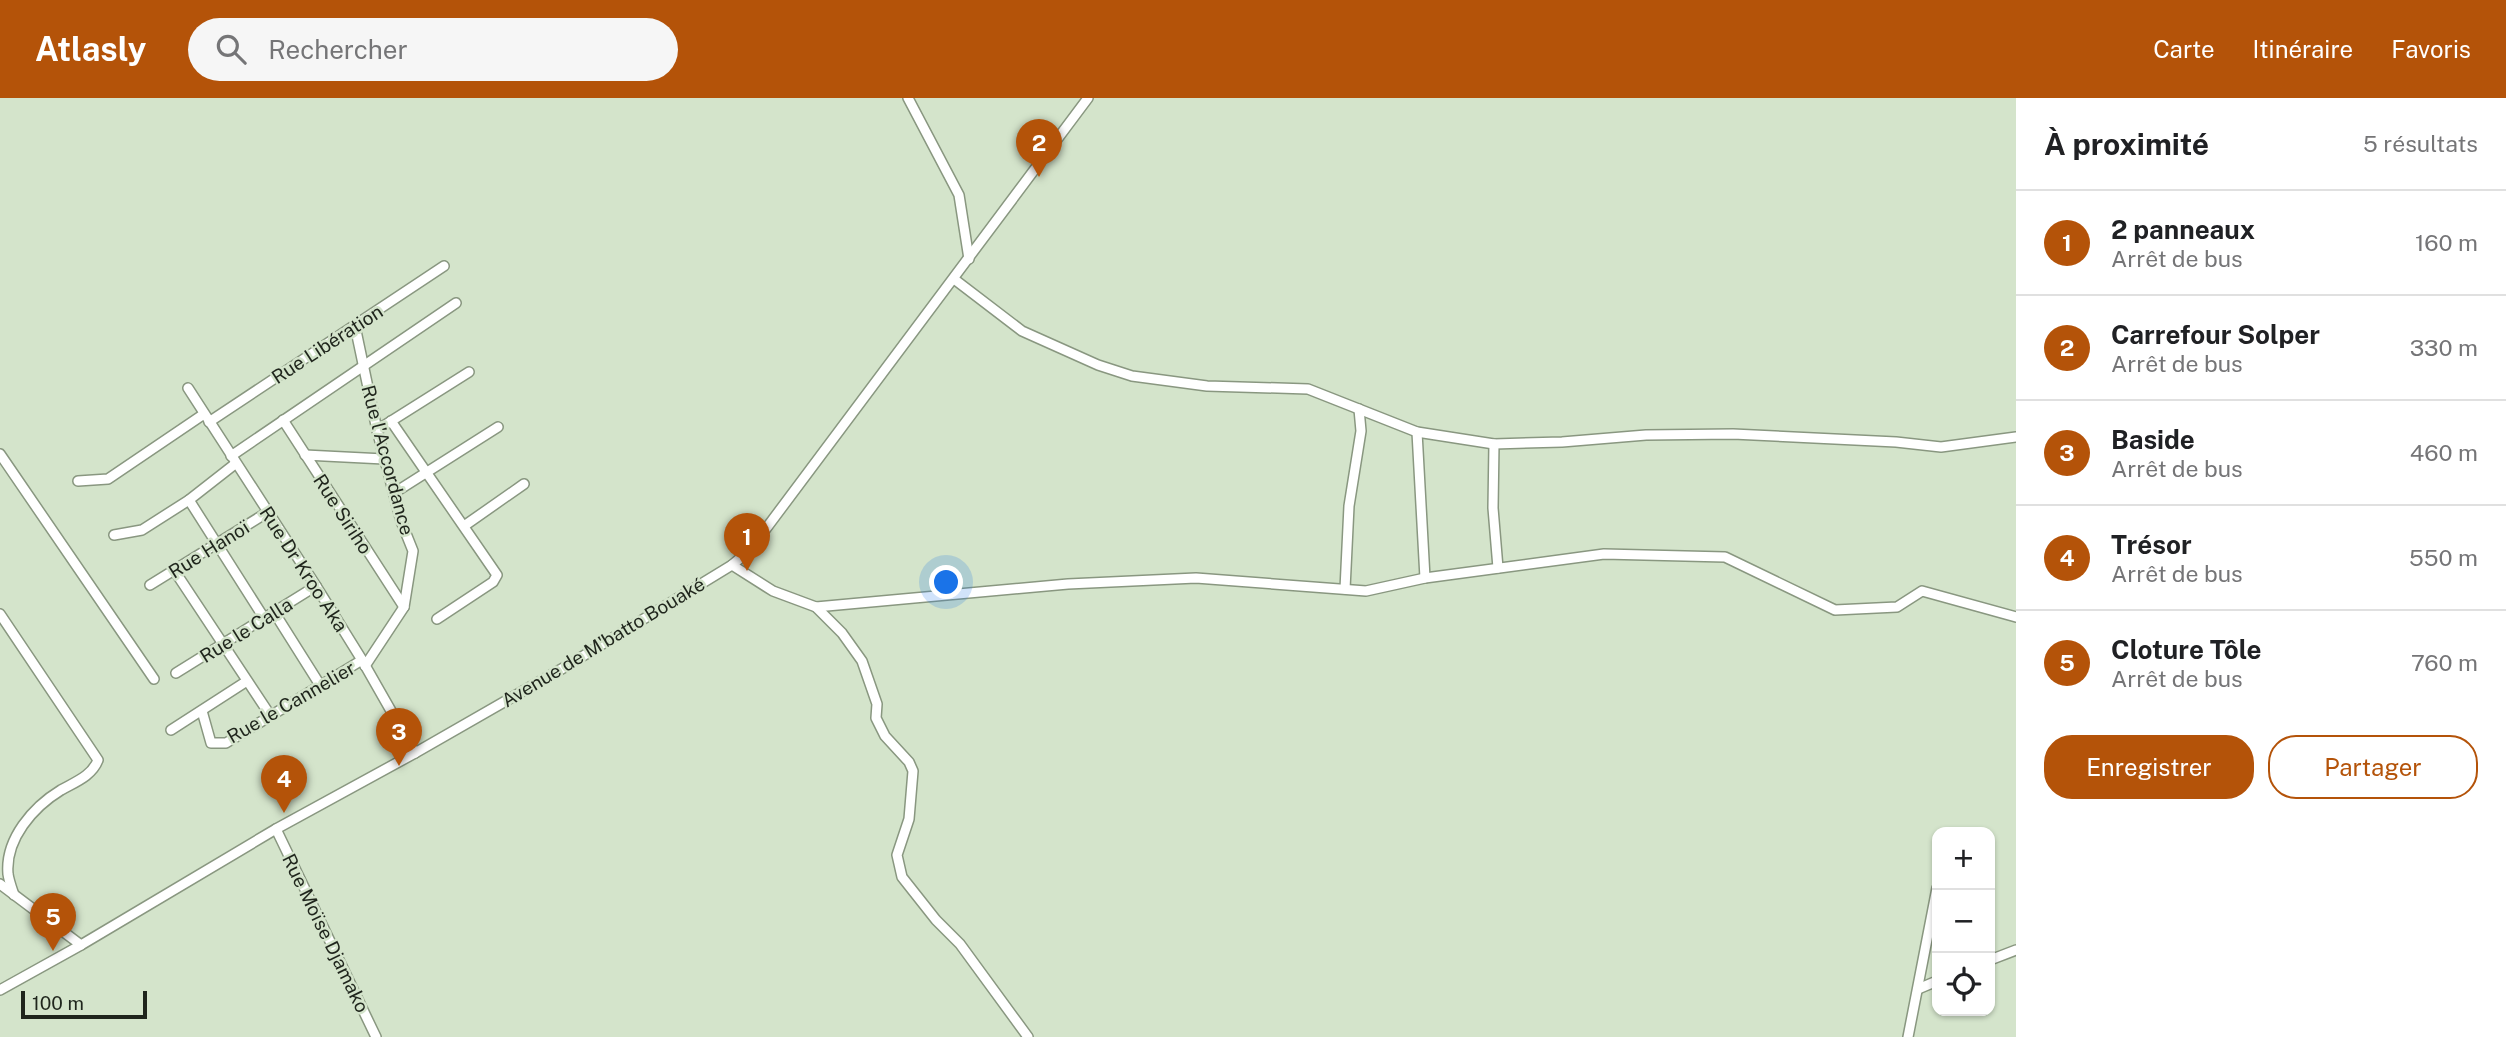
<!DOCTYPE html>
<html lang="fr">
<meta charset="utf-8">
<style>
:root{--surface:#fff;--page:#f6f6f6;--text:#202124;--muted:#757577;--line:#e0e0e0;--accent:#b45309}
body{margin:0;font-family:"Public Sans",sans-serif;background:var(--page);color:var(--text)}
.controls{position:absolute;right:21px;bottom:21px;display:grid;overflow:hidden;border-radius:14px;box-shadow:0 2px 5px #0004}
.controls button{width:63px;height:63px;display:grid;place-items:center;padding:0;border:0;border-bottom:2px solid var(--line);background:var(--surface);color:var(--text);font:35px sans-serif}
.scale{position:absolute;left:21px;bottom:18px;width:126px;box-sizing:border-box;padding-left:7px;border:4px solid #1f251c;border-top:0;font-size:19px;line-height:24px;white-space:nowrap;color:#1f251c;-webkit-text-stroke:5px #d4e4cb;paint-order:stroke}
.you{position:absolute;left:947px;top:485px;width:24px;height:24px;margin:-18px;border:5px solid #fff;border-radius:50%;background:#1a73e8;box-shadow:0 0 0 10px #1a73e833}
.badge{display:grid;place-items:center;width:46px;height:46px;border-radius:50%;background:var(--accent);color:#fff;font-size:23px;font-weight:700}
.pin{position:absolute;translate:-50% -58px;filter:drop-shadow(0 2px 4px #0008)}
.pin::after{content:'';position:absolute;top:37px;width:24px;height:21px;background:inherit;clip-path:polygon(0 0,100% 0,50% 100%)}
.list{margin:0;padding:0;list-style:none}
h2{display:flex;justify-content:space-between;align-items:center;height:91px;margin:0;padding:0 28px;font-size:30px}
h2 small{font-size:23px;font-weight:400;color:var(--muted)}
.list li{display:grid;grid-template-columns:46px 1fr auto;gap:21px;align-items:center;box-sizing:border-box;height:105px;padding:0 28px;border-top:2px solid var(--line)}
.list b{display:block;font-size:26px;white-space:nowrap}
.list p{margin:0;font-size:23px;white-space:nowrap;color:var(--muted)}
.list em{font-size:23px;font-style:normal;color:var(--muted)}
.actions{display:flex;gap:14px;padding:21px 28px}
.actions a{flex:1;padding:16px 0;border:2px solid var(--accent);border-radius:28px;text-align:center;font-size:24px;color:var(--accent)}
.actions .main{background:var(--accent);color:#fff}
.icon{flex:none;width:38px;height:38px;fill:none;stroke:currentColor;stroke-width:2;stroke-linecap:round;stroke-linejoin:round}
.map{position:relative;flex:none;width:2016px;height:939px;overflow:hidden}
header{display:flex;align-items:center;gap:42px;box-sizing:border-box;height:98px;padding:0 35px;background:var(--accent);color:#fff}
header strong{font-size:33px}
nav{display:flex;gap:38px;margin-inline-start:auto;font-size:24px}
.search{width:490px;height:63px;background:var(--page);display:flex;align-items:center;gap:18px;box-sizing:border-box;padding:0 24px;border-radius:38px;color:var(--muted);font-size:26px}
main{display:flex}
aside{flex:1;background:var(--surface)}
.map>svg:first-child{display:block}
</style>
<header>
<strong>Atlasly</strong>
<div class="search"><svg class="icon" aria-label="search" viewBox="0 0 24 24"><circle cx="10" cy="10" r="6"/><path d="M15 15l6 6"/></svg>Rechercher</div>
<nav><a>Carte</a><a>Itinéraire</a><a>Favoris</a></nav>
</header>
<main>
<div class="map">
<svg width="2016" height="939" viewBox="0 0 2016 939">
<rect width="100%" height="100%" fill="#d4e4cb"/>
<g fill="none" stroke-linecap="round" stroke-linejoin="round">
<g stroke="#899780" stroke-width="12">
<g id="minor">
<polyline points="908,0 959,97 969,161"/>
<polyline points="954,181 1022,233 1098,267 1132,278 1207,288 1308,291 1417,334 1494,346 1562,344 1646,337 1733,336 1896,344 1941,349 2016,339"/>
<polyline points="355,228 377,332 401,423 413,453 404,509 365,568"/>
<polyline points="188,290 316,488 362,562 415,655"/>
<polyline points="283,322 404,509"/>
<polyline points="391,323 497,477 493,484 437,521"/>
<polyline points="209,324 444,168"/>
<polyline points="377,332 469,274"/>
<polyline points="1417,334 1425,480"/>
<polyline points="1494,346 1493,410 1498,470"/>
<polyline points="0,356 154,581"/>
<polyline points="305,357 384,361"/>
<polyline points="231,358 456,205"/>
<polyline points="78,383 108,381 204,316"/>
<polyline points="394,395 498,329"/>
<polyline points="189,402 264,520"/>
<polyline points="464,428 524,386"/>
<polyline points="114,437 142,432 189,402 235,366"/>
<polyline points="732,467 773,493 816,509 1068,486 1196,480 1366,493 1425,480 1604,456 1725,459 1835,512 1897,509 1922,493 2016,519"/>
<polyline points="174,472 270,617"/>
<polyline points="150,487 268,414"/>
<polyline points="1345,491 1349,408 1361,333 1359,311"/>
<polyline points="816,509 842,535 862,563 877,606 876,620 885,638 909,664 913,673 909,721 897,757 902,779 936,822 960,846 1028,939"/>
<polyline points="274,514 320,587"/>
<path d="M 0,516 L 98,662 C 92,678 75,684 61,692 C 33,709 5,741 8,776 C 9,783 12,791 14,797"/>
<polyline points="176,575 316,488"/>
<polyline points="202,613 211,645 226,645 362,562"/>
<polyline points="171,632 247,583"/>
<polyline points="276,731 376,939"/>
<polyline points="0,786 81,847"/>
<polyline points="1990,862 2016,852"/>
<polyline points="1918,891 1937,883"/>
<polyline points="0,892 81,847 276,731 415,655 565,569 732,467 744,457 762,436 1088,0"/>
<polyline points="1908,939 1937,790"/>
</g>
</g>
<use href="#minor" stroke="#fff" stroke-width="9"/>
</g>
<g text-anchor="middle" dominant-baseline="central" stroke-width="5" stroke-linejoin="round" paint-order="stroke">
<g font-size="19" fill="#1f251c" stroke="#d4e4cb">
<text transform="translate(327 246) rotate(-33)">Rue Libération</text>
<text transform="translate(388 362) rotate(75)">Rue l'Accordance</text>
<text transform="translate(343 416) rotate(57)">Rue Siriho</text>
<text transform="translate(209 451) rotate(-32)">Rue Hanoï</text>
<text transform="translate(304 471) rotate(57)">Rue Dr Kroo Aka</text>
<text transform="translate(246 532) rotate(-32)">Rue le Calla</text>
<text transform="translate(603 544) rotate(-31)">Avenue de M'batto Bouaké</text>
<text transform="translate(291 604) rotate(-30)">Rue le Cannelier</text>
<text transform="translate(326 835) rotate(64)">Rue Moïse Djamako</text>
</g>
</g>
</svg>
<div class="controls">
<button>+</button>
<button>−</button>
<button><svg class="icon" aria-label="locate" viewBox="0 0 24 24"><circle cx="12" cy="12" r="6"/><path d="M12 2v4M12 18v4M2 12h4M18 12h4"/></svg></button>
</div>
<div class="scale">100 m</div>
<div class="you"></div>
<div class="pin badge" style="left:747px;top:473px">1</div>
<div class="pin badge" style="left:1039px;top:79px">2</div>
<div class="pin badge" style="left:399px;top:668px">3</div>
<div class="pin badge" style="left:284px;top:715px">4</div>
<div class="pin badge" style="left:53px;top:853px">5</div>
</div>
<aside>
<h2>À proximité<small>5 résultats</small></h2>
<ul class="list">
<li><span class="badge">1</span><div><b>2 panneaux</b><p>Arrêt de bus</p></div><em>160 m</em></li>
<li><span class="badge">2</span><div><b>Carrefour Solper</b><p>Arrêt de bus</p></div><em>330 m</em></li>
<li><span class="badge">3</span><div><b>Baside</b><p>Arrêt de bus</p></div><em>460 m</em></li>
<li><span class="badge">4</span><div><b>Trésor</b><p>Arrêt de bus</p></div><em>550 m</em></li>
<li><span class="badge">5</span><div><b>Cloture Tôle</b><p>Arrêt de bus</p></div><em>760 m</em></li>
</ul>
<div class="actions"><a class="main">Enregistrer</a><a>Partager</a></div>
</aside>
</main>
